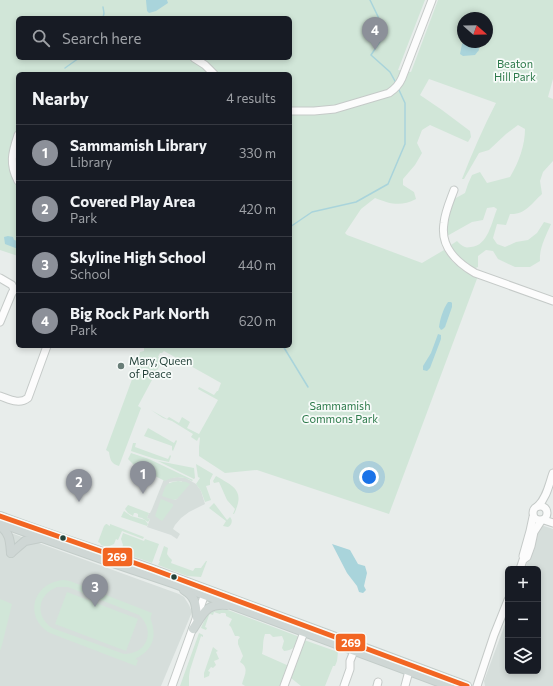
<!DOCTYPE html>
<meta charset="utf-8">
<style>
:root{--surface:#171b24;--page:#242831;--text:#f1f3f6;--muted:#9ea1a6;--line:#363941;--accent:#8c9099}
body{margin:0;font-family:Commissioner,sans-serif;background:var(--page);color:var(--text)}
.controls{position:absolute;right:12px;bottom:12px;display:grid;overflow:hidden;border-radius:6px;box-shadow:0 2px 6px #0003}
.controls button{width:36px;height:36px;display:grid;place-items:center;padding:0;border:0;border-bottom:1px solid var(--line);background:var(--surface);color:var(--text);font:20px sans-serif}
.compass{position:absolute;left:457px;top:12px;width:36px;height:36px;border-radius:50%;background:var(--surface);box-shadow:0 2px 6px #0003;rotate:110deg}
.you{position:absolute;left:369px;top:477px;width:14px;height:14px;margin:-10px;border:3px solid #fff;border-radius:50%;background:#1a73e8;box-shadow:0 0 0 6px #1a73e833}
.badge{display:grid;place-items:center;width:26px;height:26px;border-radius:50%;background:var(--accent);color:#fff;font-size:13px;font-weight:700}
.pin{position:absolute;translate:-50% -33px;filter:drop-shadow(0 1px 2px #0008)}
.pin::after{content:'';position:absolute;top:21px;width:14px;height:12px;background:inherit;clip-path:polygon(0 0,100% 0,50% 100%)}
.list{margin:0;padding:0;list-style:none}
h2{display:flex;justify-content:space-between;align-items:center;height:52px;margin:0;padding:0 16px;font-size:17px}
h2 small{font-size:13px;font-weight:400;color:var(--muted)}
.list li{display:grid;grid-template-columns:26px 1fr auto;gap:12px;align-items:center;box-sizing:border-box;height:56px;padding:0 16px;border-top:1px solid var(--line)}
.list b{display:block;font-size:15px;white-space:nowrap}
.list p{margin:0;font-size:13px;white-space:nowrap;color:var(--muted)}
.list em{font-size:13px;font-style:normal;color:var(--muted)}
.icon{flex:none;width:22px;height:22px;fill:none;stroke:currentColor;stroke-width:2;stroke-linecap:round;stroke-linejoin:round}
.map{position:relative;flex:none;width:553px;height:686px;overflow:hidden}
.search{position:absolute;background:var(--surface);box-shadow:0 2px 6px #0003;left:16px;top:16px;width:276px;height:44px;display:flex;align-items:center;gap:10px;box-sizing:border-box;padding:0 14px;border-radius:6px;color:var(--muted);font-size:15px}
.panel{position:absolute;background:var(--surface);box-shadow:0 2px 6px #0003;left:16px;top:72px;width:276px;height:276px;border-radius:6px}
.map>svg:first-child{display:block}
</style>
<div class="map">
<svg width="553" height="686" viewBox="0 0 553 686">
<rect width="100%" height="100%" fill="#e8edeb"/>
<g fill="#d6dedb" fill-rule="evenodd">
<path d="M 177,477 L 186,478 L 196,484 L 201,491 L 205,504 L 189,512 L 181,518 L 175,525 L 173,529 L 180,534 L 177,539 L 171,535 L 147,527 L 150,519 L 147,518 L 149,513 L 150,513 L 152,509 L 164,479 L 165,480 L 169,478 ZM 178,481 L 182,481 L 177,499 L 174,500 L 169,482 Z"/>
<polygon points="541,525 553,529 553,686 485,686 484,681 508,616 508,671 538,671 538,569 525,569"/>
<polygon points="0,529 179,594 184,597 189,605 192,612 161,686 0,686"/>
</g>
<g fill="#d1e6d8" fill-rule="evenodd">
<path d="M 0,0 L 425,0 L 398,70 L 411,72 L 438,0 L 553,0 L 553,79 L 548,97 L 553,99 L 553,161 L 543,172 L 540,181 L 542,194 C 532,203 525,215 510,214 L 506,225 L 497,224 L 493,238 L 497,244 L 505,247 L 516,242 L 528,240 L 537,233 L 544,222 L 551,224 C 546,236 539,248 540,261 L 530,267 L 515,267 L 498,259 L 493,251 L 486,250 L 478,256 L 478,267 L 473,269 C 462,261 457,257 451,245 L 457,241 C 459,243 462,246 465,247 C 467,248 469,247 471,247 C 488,246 492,221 497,209 L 494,207 L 487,208 L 483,220 L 472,222 L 447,236 C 446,223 449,212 454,199 L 465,193 L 468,184 L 472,175 L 480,172 L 487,183 L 510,177 C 519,162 525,145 525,129 L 518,125 L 506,134 L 489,150 L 479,153 L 464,179 L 462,179 C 472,153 483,128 496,103 L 429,79 L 420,95 L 442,110 L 470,131 L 471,137 L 468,142 L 430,125 L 422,130 L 417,143 L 422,153 L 415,165 L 403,179 L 403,185 L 414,192 L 416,199 C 401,207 390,204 375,198 L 361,209 L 345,233 L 347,235 L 422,263 L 444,250 L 452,261 L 465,272 L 478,276 L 389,514 L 257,470 L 225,473 L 199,456 L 199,447 L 200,438 L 199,437 L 197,441 L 191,437 L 193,434 L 172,421 L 163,418 L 151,410 L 167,419 L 169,417 L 179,423 L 182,417 L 190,422 L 187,428 L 199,434 L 218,400 L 198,389 L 199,387 L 214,395 L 217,391 L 218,391 L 221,383 L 164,351 L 162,353 L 160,353 L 158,357 L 162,360 L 164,366 L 163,366 L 160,365 L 138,406 L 141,408 L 119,466 C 111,464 110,459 109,452 L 106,450 L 138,363 L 140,352 L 144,351 L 144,346 L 290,346 L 290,74 L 18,74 L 18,256 L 0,250 ZM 18,18 L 290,18 L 290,58 L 18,58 ZM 463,18 L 487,18 L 487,42 L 463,42 Z"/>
<polygon points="148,428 174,443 176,440 177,441 173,451 172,450 172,446 144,436"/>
<polygon points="133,443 136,443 135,447 168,459 170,455 171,456 169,462 155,459 131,451"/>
<path d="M 131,453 L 149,459 L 193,480 L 192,481 C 183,476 174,476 165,481 L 147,472 L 137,468 L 128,459 Z"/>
<polygon points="158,461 194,468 195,478 194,479"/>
<polygon points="196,464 213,474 210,480 210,485 206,486 211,500 205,502 201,491 196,484 200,478 198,477"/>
<path d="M 216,476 C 235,487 245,491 234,514 L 233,514 L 235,509 L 227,500 L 219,482 L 214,483 L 213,481 Z"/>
<path d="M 178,481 L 186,482 L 190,484 L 177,499 L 174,500 L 162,496 C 166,485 165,483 178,481 Z"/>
<polygon points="161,499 173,504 173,506 162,521 155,516"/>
<path d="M 214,503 L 227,520 L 230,517 C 233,520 232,525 228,527 L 223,526 L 226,521 L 209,508 Z"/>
<polygon points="128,505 149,513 147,518 150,519 148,522 142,518 138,517 138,514 136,513 134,513 133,516 128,513 125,509"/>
<polygon points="124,511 131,516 145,520 148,524 147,526 121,517"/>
<polygon points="106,524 107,524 108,525 110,526 110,524 144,537 143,539 122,531 118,540 116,539 114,544 107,547 101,545 100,543 98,542 104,526"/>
<polygon points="123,533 144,541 145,539 159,544 152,563 109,548 114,546 122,547 123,545 121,539"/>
<polygon points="164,546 168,548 167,554 169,557 172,560 171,563 193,571 195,568 201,568 206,561 207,561 201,577 187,576 158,565 160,561 159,561"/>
<path d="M 64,580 L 70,581 L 152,613 C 149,621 152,620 153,628 C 156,642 148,653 135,659 L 138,660 L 136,666 L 50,633 C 23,617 33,582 64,580 ZM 57,587 L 68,587 L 139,615 C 156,631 147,654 124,654 L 52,628 C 35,616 37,595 57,587 Z"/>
<polygon points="67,592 138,619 126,651 55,624"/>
<polygon points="0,599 12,604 2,645 0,651"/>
<path d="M 220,609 L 228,610 L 297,636 L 299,638 C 295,647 294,650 284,651 L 282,648 L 284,641 L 282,636 L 273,637 L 270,634 L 265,634 C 262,643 264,646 262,654 L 289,666 L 282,686 L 245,686 L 242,684 C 244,676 250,668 240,662 L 243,656 L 238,644 L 238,640 L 240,637 L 238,636 L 235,636 L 231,627 L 229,625 L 232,619 L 226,616 L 226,614 L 225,613 L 221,613 L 220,614 L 214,612 L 213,615 L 210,614 L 209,615 L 205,627 L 207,628 L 206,630 L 201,628 C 206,617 207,612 220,609 Z"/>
<polygon points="199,633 203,635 203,637 201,636 190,670 189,676 189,686 180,686"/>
<polygon points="304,640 307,641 338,652 337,661 335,666 333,666 325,686 301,686 291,678 292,672"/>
<polygon points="213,647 218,651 216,652 219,659 214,661 216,665 213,668 211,667 208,671 210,672 209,676 204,678 204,673"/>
</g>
<g fill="#a9d4db">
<polygon points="146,0 167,0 168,3 156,11 149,13 147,11"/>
<polygon points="464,42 474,42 478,45 479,50 475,55 463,56 460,54 462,44"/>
<polygon points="8,236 13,237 14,240 18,241 18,249 5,244 4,237"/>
<path d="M 448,302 L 451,302 L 452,303 L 452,307 L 445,327 L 443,329 L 441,330 L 439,327 C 440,319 443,309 448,302 Z"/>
<polygon points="438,334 441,335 441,339 430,368 427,371 423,370 423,366 431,353"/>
<polygon points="332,544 350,550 358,564 365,566 367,573 364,586 366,590 363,593 359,592 357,586 347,573"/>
</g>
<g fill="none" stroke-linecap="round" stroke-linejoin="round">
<g stroke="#a9d4db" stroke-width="1.5">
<polyline points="370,0 384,29 383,37 371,55 390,72 396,83"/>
<polyline points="103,7 104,13 103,18"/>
<polyline points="65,68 79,58"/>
<polyline points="290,227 312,212 356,202 388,184 405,144 405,103 399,90"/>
<polyline points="283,346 308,387"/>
</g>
<g stroke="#c5cac8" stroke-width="9">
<g id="minor">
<polyline points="194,58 205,65 214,74"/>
<path d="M 290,111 L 314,111 L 335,109 L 389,93 C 395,89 399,85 402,78 L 432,0"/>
<path d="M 18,135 C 12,153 9,164 18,181"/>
<path d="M 454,190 C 450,201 445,212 444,223 C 440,247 456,262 475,273 L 553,301"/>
<polyline points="0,278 12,285 14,290"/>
<polyline points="0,322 12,293 14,290 18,288"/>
<path d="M 0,396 C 9,399 19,405 28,398 L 47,346"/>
<circle cx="540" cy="513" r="7"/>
<path d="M 538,506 C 547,497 549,484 553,473"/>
<polyline points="544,520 553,523"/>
<polyline points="523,556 530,531 533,517"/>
<polyline points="520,569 523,560 527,557 531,546 534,532 541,521"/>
<polyline points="172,686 206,591"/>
<polyline points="284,686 304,632"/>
<polyline points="344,686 350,669 350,661 354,651"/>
<polyline points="377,686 378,682"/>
<polyline points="405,686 409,671"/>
<polyline points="477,686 494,635 508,600"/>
</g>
</g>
<g stroke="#c3ccc9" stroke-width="10">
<g id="major">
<path d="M 0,516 C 50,535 101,551 152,569 C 257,607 362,647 467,686"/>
<polyline points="0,523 113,563 175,584 449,686"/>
<path d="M 0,526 C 10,533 10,541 11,553"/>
<polyline points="11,553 25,541 40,538"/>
<path d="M 184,590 C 196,597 196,605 197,618"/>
<path d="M 193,629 C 203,614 206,603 227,605"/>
</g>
</g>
<use href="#minor" stroke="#fcfcfc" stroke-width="7"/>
<use href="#major" stroke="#cfd7d5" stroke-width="8"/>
<g stroke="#f7fbf9" stroke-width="8">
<polyline id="bus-1" points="0,516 152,569 467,686"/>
</g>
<use href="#bus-1" stroke="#f26522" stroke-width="5"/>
</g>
<circle fill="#697e78" stroke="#f7fbf9" stroke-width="1.5" cx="121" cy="366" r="4"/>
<g fill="#24423a" stroke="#f7fbf9" stroke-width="1.5">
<circle cx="63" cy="538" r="3.5"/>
<circle cx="174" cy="577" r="3.5"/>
</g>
<g text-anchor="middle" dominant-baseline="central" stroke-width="3.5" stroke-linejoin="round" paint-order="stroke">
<g font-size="11" fill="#2d7a4b" stroke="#f7fbf9">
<text x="515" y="63">Beaton<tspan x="515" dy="13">Hill Park</tspan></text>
<text x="340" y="405">Sammamish<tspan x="340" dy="13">Commons Park</tspan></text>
</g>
<g font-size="11" fill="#24423a" stroke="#f7fbf9" text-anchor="start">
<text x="129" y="360">Mary, Queen<tspan x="129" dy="13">of Peace</tspan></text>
</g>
</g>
<g stroke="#f7fbf9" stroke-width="1.5">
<rect x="102" y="547" width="31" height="20" rx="4" fill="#f26522"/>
<rect x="335" y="633" width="31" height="19" rx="4" fill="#f26522"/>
</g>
<g font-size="11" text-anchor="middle" font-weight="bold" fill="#fff">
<text x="117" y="561">269</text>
<text x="351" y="647">269</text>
</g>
</svg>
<div class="controls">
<button>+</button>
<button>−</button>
<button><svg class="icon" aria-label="layers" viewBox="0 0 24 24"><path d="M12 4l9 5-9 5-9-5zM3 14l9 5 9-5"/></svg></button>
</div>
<svg class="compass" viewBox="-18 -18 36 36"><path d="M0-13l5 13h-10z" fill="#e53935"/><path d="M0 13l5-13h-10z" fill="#9ea1a6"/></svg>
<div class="you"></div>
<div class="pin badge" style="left:143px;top:494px">1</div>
<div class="pin badge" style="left:79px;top:502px">2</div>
<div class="pin badge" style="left:95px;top:607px">3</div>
<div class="pin badge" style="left:375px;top:50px">4</div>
<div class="search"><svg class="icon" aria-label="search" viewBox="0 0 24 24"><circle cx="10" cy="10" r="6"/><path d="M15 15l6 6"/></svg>Search here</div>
<section class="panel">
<h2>Nearby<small>4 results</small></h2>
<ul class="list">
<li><span class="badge">1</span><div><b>Sammamish Library</b><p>Library</p></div><em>330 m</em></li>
<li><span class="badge">2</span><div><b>Covered Play Area</b><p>Park</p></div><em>420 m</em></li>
<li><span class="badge">3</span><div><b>Skyline High School</b><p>School</p></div><em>440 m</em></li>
<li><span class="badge">4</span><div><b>Big Rock Park North</b><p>Park</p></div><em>620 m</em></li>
</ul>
</section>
</div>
